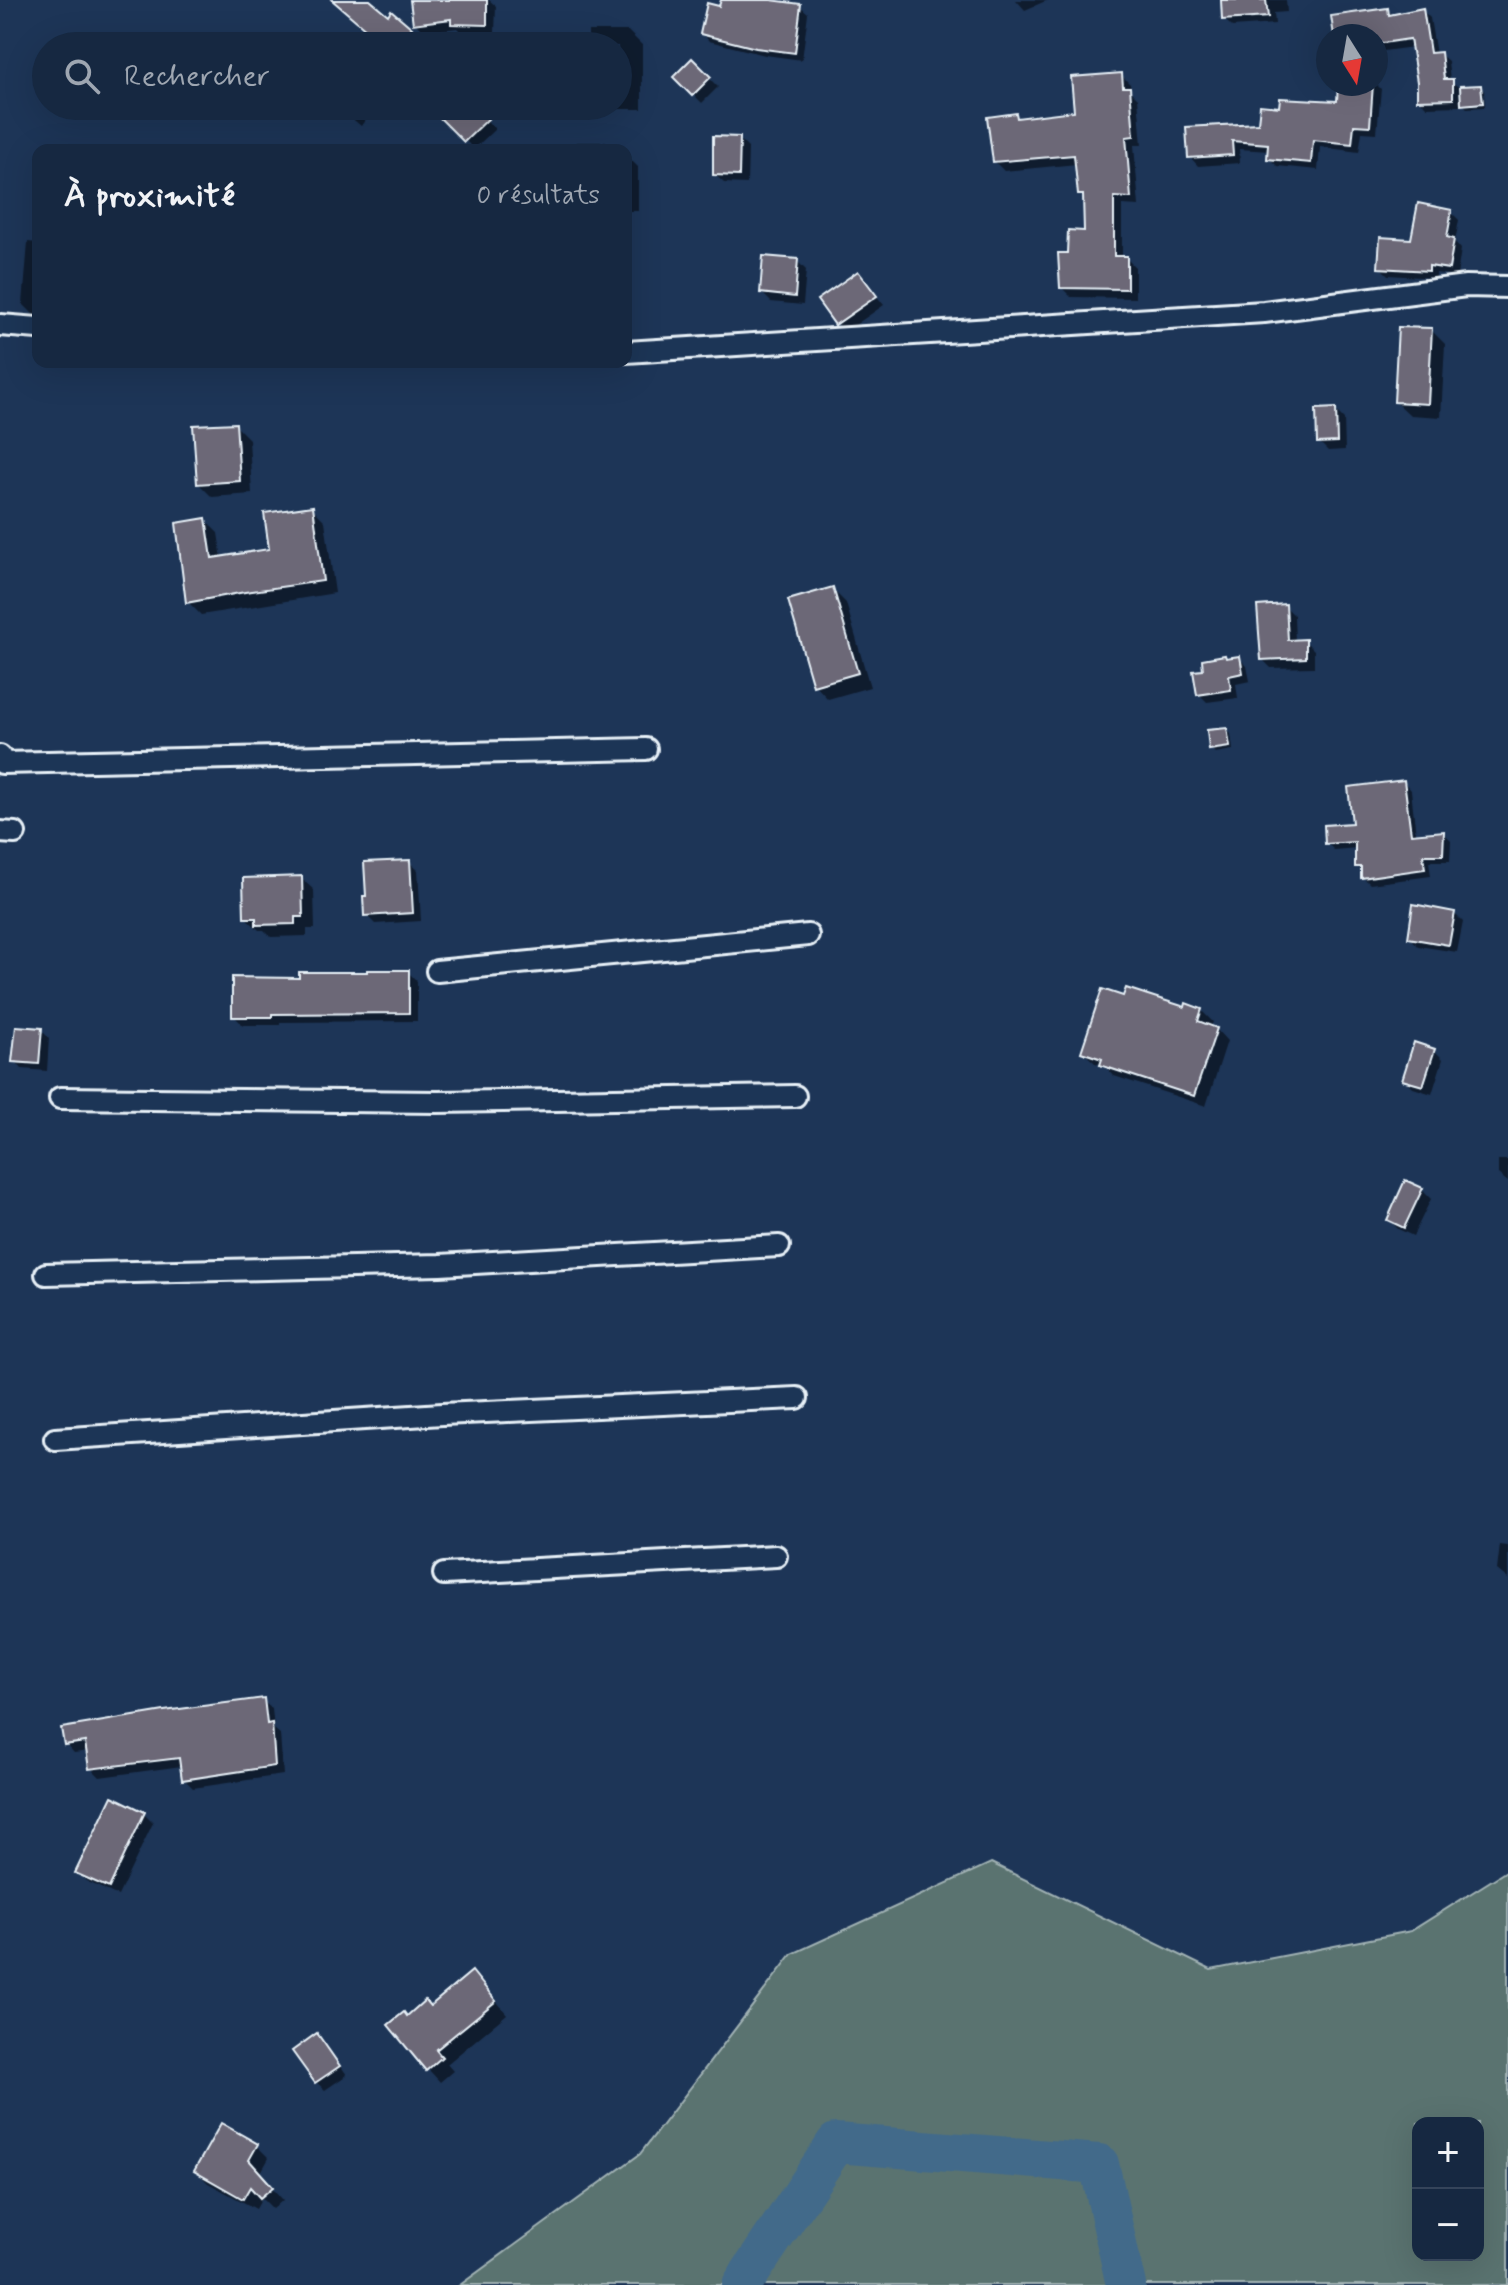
<!DOCTYPE html>
<html lang="fr">
<meta charset="utf-8">
<style>
:root{--surface:#162841;--page:#1f3048;--text:#f1f3f6;--muted:#9ea6b1;--line:#35445a}
body{margin:0;font-family:Mynerve,sans-serif;background:var(--page);color:var(--text)}
.controls{position:absolute;right:24px;bottom:24px;display:grid;overflow:hidden;border-radius:16px;box-shadow:0 8px 32px #0002}
.controls button{width:72px;height:72px;display:grid;place-items:center;padding:0;border:0;border-bottom:2px solid var(--line);background:var(--surface);color:var(--text);font:40px sans-serif}
.compass{position:absolute;left:1316px;top:24px;width:72px;height:72px;border-radius:50%;background:var(--surface);box-shadow:0 8px 32px #0002;rotate:169deg}
.list{margin:0;padding:0;list-style:none}
h2{display:flex;justify-content:space-between;align-items:center;height:104px;margin:0;padding:0 32px;font-size:34px}
h2 small{font-size:26px;font-weight:400;color:var(--muted)}
.icon{flex:none;width:44px;height:44px;fill:none;stroke:currentColor;stroke-width:2;stroke-linecap:round;stroke-linejoin:round}
.map{position:relative;flex:none;width:1508px;height:2285px;overflow:hidden}
.search{position:absolute;background:var(--surface);box-shadow:0 8px 32px #0002;left:32px;top:32px;width:600px;height:88px;display:flex;align-items:center;gap:20px;box-sizing:border-box;padding:0 28px;border-radius:44px;color:var(--muted);font-size:30px}
.panel{position:absolute;background:var(--surface);box-shadow:0 8px 32px #0002;left:32px;top:144px;width:600px;height:224px;border-radius:16px}
.map>svg:first-child{display:block}
</style>
<div class="map">
<svg width="1508" height="2285" viewBox="0 0 1508 2285">
<rect width="100%" height="100%" fill="#1d3557"/>
<filter id="ink" filterUnits="userSpaceOnUse"><feTurbulence type="fractalNoise" baseFrequency=".0125" numOctaves="2"/><feDisplacementMap in="SourceGraphic" scale="16" xChannelSelector="R" yChannelSelector="G"/><feConvolveMatrix kernelMatrix="1 2 1 2 8 2 1 2 1" color-interpolation-filters="sRGB"/></filter>
<g filter="url(#ink)">
<path fill="#5a7370" stroke="#a1b2b4" stroke-width="2" fill-rule="evenodd" d="M 991,1863 L 1211,1970 L 1411,1931 L 1508,1870 L 1508,2285 L 460,2285 L 640,2154 L 792,1954 ZM 1418,2123 L 1478,2123 L 1478,2255 L 1418,2255 Z"/>
<g fill="#0007">
<polygon points="333,0 367,0 388,18 410,29 422,41 418,46 354,46 369,31"/>
<polygon points="412,0 489,0 496,6 495,33 461,32 457,28 424,32 415,23"/>
<polygon points="723,0 779,0 778,3 800,6 808,13 802,60 765,55 709,41 702,33 721,8"/>
<polygon points="1016,0 1048,0 1025,10"/>
<polygon points="1223,0 1286,0 1287,12 1274,13 1275,24 1232,27 1224,19"/>
<polygon points="1388,10 1394,16 1422,10 1430,18 1436,54 1440,54 1448,61 1450,81 1460,88 1480,87 1484,91 1485,107 1467,108 1460,101 1460,106 1427,107 1419,99 1414,47 1376,52 1376,36 1336,36"/>
<polygon points="588,31 628,31 642,45 642,109 601,109 598,106 618,106 618,46 588,46"/>
<polygon points="692,61 718,87 702,103 676,77"/>
<polygon points="1121,75 1130,84 1131,91 1138,98 1142,145 1134,145 1139,206 1122,205 1122,258 1126,258 1135,267 1135,298 1071,297 1061,287 1069,255 1086,233 1085,200 1080,194 1077,164 1004,171 995,162 1015,115 1019,119 1076,113"/>
<polygon points="1340,84 1376,84 1381,89 1377,133 1362,132 1359,152 1320,147 1318,170 1277,166 1269,158 1269,151 1239,149 1240,163 1198,166 1190,157 1260,125 1281,109 1339,103"/>
<polygon points="337,106 375,106 361,126"/>
<polygon points="441,106 472,106 495,129 474,149 436,111"/>
<polygon points="739,139 748,148 747,184 724,183 715,175"/>
<polygon points="577,142 605,142 613,150 577,150"/>
<polygon points="626,155 638,167 638,211 626,211"/>
<polygon points="1451,212 1459,220 1455,242 1461,249 1457,276 1436,273 1436,278 1388,275 1380,267"/>
<polygon points="28,242 38,243 38,319 23,304"/>
<polygon points="797,261 806,270 803,305 771,302 762,293"/>
<polygon points="858,273 884,305 845,332 837,323"/>
<polygon points="1431,330 1445,344 1441,417 1410,415 1396,402"/>
<polygon points="1335,410 1344,419 1345,450 1328,451 1319,442"/>
<polygon points="235,425 249,439 252,494 212,497 198,483"/>
<polygon points="312,508 325,521 335,593 201,615 188,602 205,520 218,533 222,559 271,551"/>
<polygon points="832,589 846,603 870,687 828,699 815,685"/>
<polygon points="1285,606 1294,615 1295,642 1305,641 1314,650 1314,667 1271,668 1262,659"/>
<polygon points="1239,658 1247,666 1250,681 1236,684 1238,698 1207,702 1199,694 1206,672 1227,660"/>
<polygon points="1227,730 1231,734 1233,750 1215,753 1211,749"/>
<polygon points="1404,782 1411,790 1416,835 1444,833 1451,840 1450,861 1429,861 1431,876 1370,884 1363,877 1363,872 1357,866 1357,848 1334,850 1327,843 1354,825"/>
<polygon points="409,862 418,870 421,921 375,924 366,915"/>
<polygon points="301,878 314,890 315,929 307,929 307,936 271,937 264,930 259,930 246,918"/>
<polygon points="1454,913 1463,922 1457,952 1418,946 1410,937"/>
<polygon points="408,972 417,981 417,1021 280,1022 280,1025 243,1025 234,1016 301,980"/>
<polygon points="1125,998 1201,1010 1213,1022 1210,1028 1216,1029 1227,1041 1206,1106 1114,1076 1105,1066 1095,1063 1083,1052"/>
<polygon points="41,1030 49,1038 47,1071 22,1069 15,1061"/>
<polygon points="1434,1050 1443,1059 1432,1094 1413,1088 1404,1079"/>
<polygon points="1498,1160 1508,1160 1508,1182 1498,1174"/>
<polygon points="1406,1183 1422,1190 1431,1199 1413,1236 1398,1229 1389,1220"/>
<polygon points="1500,1545 1508,1546 1508,1579 1497,1570"/>
<polygon points="263,1701 272,1709 274,1729 280,1734 283,1775 193,1788 184,1779 182,1766 100,1777 91,1768 89,1751 74,1753 66,1744"/>
<polygon points="113,1799 144,1814 153,1823 118,1896 86,1881 77,1872"/>
<polygon points="484,1986 507,2014 447,2064 453,2071 440,2082 428,2069 407,2018"/>
<polygon points="317,2036 326,2045 347,2075 325,2090 316,2082"/>
<polygon points="257,2146 269,2158 260,2174 283,2200 273,2209 262,2198 256,2209 208,2183 196,2171"/>
</g>
<g fill="none" stroke-linecap="round" stroke-linejoin="round">
<polyline stroke="#436b8a" stroke-width="40" points="742,2285 836,2143 1099,2164 1126,2285"/>
</g>
<g fill="#6c6877" stroke="#e8f1f8" stroke-width="2">
<polygon points="332,0 370,0 388,15 391,10 412,28 399,46 352,46 367,30"/>
<polygon points="410,0 487,0 487,25 451,24 451,19 413,24"/>
<polygon points="721,0 771,0 801,4 795,53 756,48 700,34 707,3 719,6"/>
<polygon points="1221,0 1266,0 1268,17 1222,20"/>
<polygon points="1388,8 1389,15 1423,8 1430,53 1441,52 1444,79 1453,79 1453,99 1417,100 1417,82 1410,39 1376,44 1376,36 1334,36 1331,16"/>
<polygon points="692,58 711,77 692,96 673,77"/>
<polygon points="1122,73 1123,87 1130,87 1134,136 1126,137 1131,198 1114,197 1114,256 1127,256 1127,289 1060,288 1058,253 1067,253 1068,230 1084,231 1083,195 1078,195 1074,155 993,162 987,117 1016,113 1017,118 1074,111 1071,77"/>
<polygon points="1338,84 1373,84 1370,126 1354,125 1352,144 1313,140 1311,163 1267,159 1268,144 1232,141 1233,155 1188,158 1186,127 1258,123 1260,105 1279,107 1280,98 1337,101"/>
<polygon points="1481,85 1483,103 1461,105 1460,86"/>
<polygon points="428,106 475,106 488,119 464,142"/>
<polygon points="713,136 740,137 739,176 713,175"/>
<polygon points="1418,203 1452,210 1447,237 1454,239 1449,269 1429,266 1429,271 1378,268 1380,237 1411,239"/>
<polygon points="763,256 798,259 795,297 760,293"/>
<polygon points="858,271 877,296 835,325 817,300"/>
<polygon points="1398,327 1432,328 1428,404 1394,402"/>
<polygon points="1336,408 1337,442 1317,443 1316,409"/>
<polygon points="236,423 240,481 197,484 193,425"/>
<polygon points="313,506 323,581 245,592 186,603 176,523 206,518 212,558 269,549 264,513"/>
<polygon points="833,587 858,673 813,686 788,600"/>
<polygon points="1286,604 1288,640 1306,639 1306,658 1261,660 1257,606"/>
<polygon points="1225,655 1226,658 1240,656 1243,673 1229,676 1231,690 1197,695 1193,671 1203,670 1202,659"/>
<polygon points="1227,728 1230,747 1209,750 1207,730"/>
<polygon points="1404,780 1411,834 1444,831 1443,855 1423,855 1425,869 1361,878 1361,867 1355,867 1355,842 1325,844 1324,825 1352,823 1348,787"/>
<polygon points="410,860 413,913 364,916 363,896 366,896 364,862"/>
<polygon points="302,876 303,917 295,917 295,924 256,925 256,918 244,918 243,878"/>
<polygon points="1413,904 1455,912 1449,945 1408,938"/>
<polygon points="367,970 409,970 409,1013 272,1014 272,1017 232,1017 232,977 299,978 299,972 367,972"/>
<polygon points="1126,988 1185,1007 1186,1003 1202,1009 1198,1021 1217,1028 1194,1096 1100,1065 1102,1059 1081,1052 1102,989 1123,996"/>
<polygon points="16,1026 42,1028 39,1064 12,1062"/>
<polygon points="1414,1042 1435,1049 1423,1086 1402,1080"/>
<polygon points="1405,1180 1423,1188 1404,1228 1387,1220"/>
<polygon points="264,1698 267,1724 272,1723 275,1766 182,1780 179,1758 89,1769 85,1742 64,1745 61,1728 164,1711"/>
<polygon points="112,1796 145,1812 109,1888 75,1873"/>
<polygon points="472,1971 496,2001 436,2050 442,2057 426,2071 388,2025 404,2012 407,2016 425,2000 430,2006"/>
<polygon points="317,2033 340,2066 315,2083 292,2051"/>
<polygon points="221,2123 258,2144 249,2160 273,2187 260,2198 250,2187 243,2199 194,2171"/>
</g>
<g fill="none" stroke-linecap="round" stroke-linejoin="round">
<g stroke="#e8f1f8" stroke-width="26">
<g id="minor">
<polyline points="0,325 38,328"/>
<polyline points="626,352 1264,312 1466,286 1508,287"/>
<polyline points="0,756 2,763 646,749"/>
<polyline points="0,832 15,833"/>
<polyline points="437,971 808,935"/>
<polyline points="60,1098 438,1102 795,1096"/>
<polyline points="46,1274 440,1265 779,1246"/>
<polyline points="55,1439 442,1414 797,1398"/>
<polyline points="444,1574 776,1556"/>
</g>
</g>
<use href="#minor" stroke="#1d3557" stroke-width="20"/>
</g>
</g>
</svg>
<div class="controls">
<button>+</button>
<button>−</button>
</div>
<svg class="compass" viewBox="-18 -18 36 36"><path d="M0-13l5 13h-10z" fill="#e53935"/><path d="M0 13l5-13h-10z" fill="#9ea6b1"/></svg>
<div class="search"><svg class="icon" aria-label="search" viewBox="0 0 24 24"><circle cx="10" cy="10" r="6"/><path d="M15 15l6 6"/></svg>Rechercher</div>
<section class="panel">
<h2>À proximité<small>0 résultats</small></h2>
<ul class="list">
</ul>
</section>
</div>
